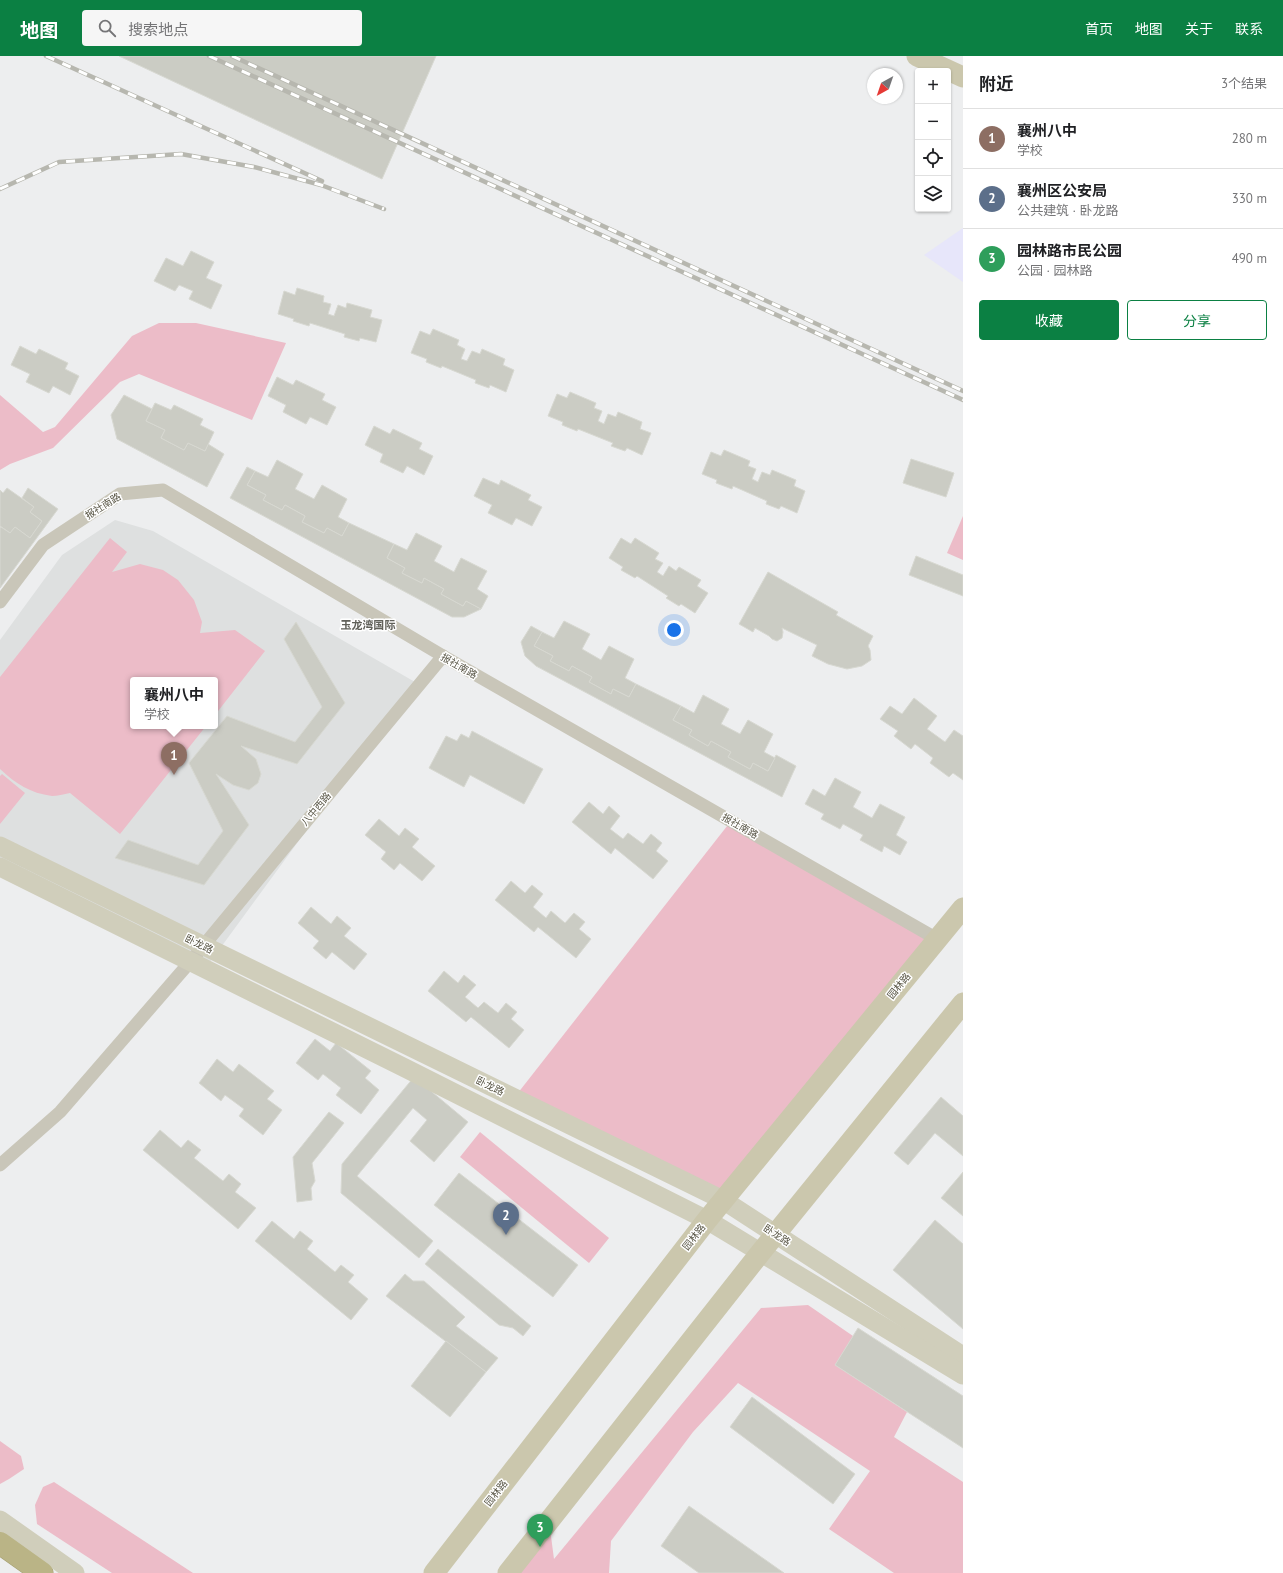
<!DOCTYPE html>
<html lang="zh">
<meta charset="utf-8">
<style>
:root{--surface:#fff;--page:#f6f6f6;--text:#202124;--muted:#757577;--line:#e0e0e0;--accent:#0b8043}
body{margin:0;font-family:"PT Sans","Noto Sans SC",sans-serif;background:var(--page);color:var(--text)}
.controls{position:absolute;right:12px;top:12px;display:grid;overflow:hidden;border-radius:4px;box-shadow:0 1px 3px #0004}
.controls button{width:36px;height:36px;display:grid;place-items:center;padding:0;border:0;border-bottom:1px solid var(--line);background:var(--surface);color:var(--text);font:20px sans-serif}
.compass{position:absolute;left:867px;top:12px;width:36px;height:36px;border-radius:50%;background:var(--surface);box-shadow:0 1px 3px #0004;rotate:220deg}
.you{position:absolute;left:674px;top:574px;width:14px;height:14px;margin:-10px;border:3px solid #fff;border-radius:50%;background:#1a73e8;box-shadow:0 0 0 6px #1a73e833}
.badge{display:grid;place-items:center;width:26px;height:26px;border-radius:50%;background:var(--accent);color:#fff;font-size:13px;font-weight:700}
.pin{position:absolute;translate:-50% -33px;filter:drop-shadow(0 1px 2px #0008)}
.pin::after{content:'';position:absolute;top:21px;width:14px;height:12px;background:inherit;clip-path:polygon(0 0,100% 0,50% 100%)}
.popup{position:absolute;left:130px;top:621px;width:88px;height:52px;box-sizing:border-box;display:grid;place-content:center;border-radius:4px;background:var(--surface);filter:drop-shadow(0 1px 3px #0005);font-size:13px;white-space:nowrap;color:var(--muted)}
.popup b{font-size:15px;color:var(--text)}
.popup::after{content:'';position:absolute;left:50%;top:100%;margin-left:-8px;border:8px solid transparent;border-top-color:var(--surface)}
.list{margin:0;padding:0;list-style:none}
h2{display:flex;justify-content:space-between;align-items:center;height:52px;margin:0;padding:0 16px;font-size:17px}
h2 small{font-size:13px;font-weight:400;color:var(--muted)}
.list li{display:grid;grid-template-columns:26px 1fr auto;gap:12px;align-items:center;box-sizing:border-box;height:60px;padding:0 16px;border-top:1px solid var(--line)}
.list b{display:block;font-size:15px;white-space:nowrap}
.list p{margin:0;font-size:13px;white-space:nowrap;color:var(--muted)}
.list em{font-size:13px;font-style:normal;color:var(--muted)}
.actions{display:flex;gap:8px;padding:12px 16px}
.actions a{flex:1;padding:9px 0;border:1px solid var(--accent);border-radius:4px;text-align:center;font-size:14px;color:var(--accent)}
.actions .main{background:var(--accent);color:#fff}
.icon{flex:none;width:22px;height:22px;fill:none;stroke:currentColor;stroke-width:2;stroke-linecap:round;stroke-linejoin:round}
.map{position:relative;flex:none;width:963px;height:1517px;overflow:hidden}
header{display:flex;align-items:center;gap:24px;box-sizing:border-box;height:56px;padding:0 20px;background:var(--accent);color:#fff}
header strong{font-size:19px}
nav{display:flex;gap:22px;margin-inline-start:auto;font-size:14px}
.search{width:280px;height:36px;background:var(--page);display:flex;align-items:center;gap:10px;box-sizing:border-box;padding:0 14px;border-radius:4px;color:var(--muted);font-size:15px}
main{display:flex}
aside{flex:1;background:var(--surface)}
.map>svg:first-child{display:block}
</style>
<header>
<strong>地图</strong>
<div class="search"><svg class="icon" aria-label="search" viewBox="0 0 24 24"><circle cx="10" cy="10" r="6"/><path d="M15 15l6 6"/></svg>搜索地点</div>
<nav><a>首页</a><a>地图</a><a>关于</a><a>联系</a></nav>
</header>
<main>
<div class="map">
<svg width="963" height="1517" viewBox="0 0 963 1517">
<rect width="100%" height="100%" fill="#edeeef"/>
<polygon fill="#e7e6fa" points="963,172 963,226 924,199"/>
<path fill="#dee0e0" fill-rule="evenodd" d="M 115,464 L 153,475 L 415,626 L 205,913 L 0,811 L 0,584 L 62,499 ZM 133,624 L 215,624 L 215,670 L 133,670 Z"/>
<g fill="#ecbcc8">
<polygon points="159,267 196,267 286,287 252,364 139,318 120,326 53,392 10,408 0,414 0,339 43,376 55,371 132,280"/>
<polygon points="963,460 963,504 947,497"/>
<path d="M 110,482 L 127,496 L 112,516 L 140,508 L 163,514 L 178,524 L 194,544 L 202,566 L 200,577 L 235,574 L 265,595 L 215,659 L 215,624 L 133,624 L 133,670 L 206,670 L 120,778 L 70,737 C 64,738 57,740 52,740 C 30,737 16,728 0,713 L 0,621 Z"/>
<polygon points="2,718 25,737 0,768 0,720"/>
<polygon points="731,765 937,883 723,1144 514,1042"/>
<polygon points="480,1076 609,1182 589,1207 460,1101"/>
<polygon points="808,1249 853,1280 835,1309 907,1356 894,1381 963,1426 963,1517 894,1517 829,1473 870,1415 738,1327 693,1376 611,1485 609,1517 508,1517 549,1465 554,1503 761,1252"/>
<polygon points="0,1385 21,1400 24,1413 9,1423 0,1428"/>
<polygon points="54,1426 193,1517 112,1517 37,1468 35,1449 43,1431"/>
</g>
<g fill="#cbccc4" stroke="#d7d8d1">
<polygon points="119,0 436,0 382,123"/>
<polygon points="191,195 214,206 206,222 222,229 211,253 189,243 193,235 179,229 175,235 154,225 166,202 183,210"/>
<polygon points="297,232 324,240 323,246 331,248 328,258 334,260 338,249 346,252 347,247 372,254 370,261 382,264 376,286 360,282 359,285 344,281 345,278 310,267 309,270 293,265 294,263 278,258 284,235 295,239"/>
<polygon points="433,273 459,284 457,289 465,293 461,303 467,305 472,295 480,298 482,293 505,303 503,309 514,314 506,336 490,329 489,332 475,327 476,324 442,310 441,312 426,306 427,303 411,297 420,275 430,279"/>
<polygon points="20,290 36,298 39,293 68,307 65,313 79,320 70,339 53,330 49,337 26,326 30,318 11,309"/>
<polygon points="277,321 293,329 296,324 325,338 322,344 336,351 327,369 310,361 306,368 283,356 286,349 268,340"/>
<polygon points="570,336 596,347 594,352 602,355 598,365 604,368 608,358 616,361 618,356 642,366 640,373 651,377 642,399 627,392 625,395 611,390 613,387 578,373 577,375 562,369 563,366 548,360 557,338 567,342"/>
<polygon points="124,339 152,353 146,365 165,374 161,382 184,394 188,387 205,395 208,388 224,398 207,431 117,383 111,359"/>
<polygon points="155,347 171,354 174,349 203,363 200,369 214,376 205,395 188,387 184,394 161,382 165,374 146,365"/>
<polygon points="374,370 390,378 393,373 422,387 419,393 433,400 424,419 407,410 403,417 380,406 383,398 365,389"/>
<polygon points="724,394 750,405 748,410 756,413 752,423 758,426 762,416 770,419 772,414 796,424 794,430 805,435 797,457 781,450 779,453 766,448 767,445 733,430 732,433 716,427 717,424 702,418 711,396 721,400"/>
<polygon points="911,403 954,417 946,441 903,427"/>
<polygon points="277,404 303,418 295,433 314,443 322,429 347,443 338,461 349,467 342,480 327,472 324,477 302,466 305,460 285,449 282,454 263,444 266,439 247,429 255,415 268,421"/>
<polygon points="247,411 255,415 247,429 266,439 263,444 282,454 285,449 305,460 302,466 324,477 327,472 342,480 349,467 394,488 387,502 405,512 402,517 422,527 424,522 444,533 441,538 463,550 466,545 481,553 464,561 452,561 230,442"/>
<polygon points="483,422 499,429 501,424 531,439 528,444 542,451 532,470 516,462 512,469 488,457 492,449 474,440"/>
<polygon points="7,432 34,451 30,456 42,465 30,482 15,471 10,477 0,470 0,434 3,437"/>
<polygon points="28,432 58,453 0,532 0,472 1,471 10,477 15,471 30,482 42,465 30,456 34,451 22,442"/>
<polygon points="416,477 442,490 434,505 454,516 461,502 487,515 477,533 488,540 481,553 466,545 463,550 441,538 444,533 424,522 422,527 402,517 405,512 387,502 394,488 407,494"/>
<polygon points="621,482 631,488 635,482 659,497 655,503 663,507 657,516 663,520 669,510 676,515 679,511 701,524 697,530 708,537 695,557 681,548 679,550 666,542 668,540 637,520 635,522 621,514 623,511 609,502"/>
<polygon points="916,500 963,519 963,540 909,519"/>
<polygon points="768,516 838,556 836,559 873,580 868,590 870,594 871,604 862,610 847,613 828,608 812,600 817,589 782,572 783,576 782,582 777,585 772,583 769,580 755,572 753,576 739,568"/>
<polygon points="564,565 590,578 582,593 601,604 609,590 634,603 625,622 636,628 629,641 613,633 611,638 589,626 592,621 572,610 569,615 550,605 553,600 534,590 542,576 554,582"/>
<polygon points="296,566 345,647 297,708 241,690 256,703 261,718 258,727 249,734 233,729 216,718 249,769 204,829 115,802 128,784 198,809 223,775 189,707 227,660 295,686 322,651 284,583"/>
<polygon points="531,570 542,576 534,590 553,600 550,605 569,615 572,610 592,621 589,626 611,638 613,633 629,641 636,628 681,650 673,664 692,674 689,679 708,690 711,685 731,696 728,701 750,713 753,707 768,715 776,699 796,710 782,741 536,610 525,600 521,586"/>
<polygon points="703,639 729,653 721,668 740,678 748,664 773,678 764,696 775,702 768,715 753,707 750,713 728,701 731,696 711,685 708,690 689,679 692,674 673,664 681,650 694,657"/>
<polygon points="914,642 937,660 927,673 945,686 954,674 963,680 963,724 953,717 949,721 930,707 933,702 915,688 911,693 894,680 898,675 880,663 890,650 902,658"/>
<polygon points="472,675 543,713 524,748 470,719 464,731 429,712 446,680 457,685 461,678 469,682"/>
<polygon points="835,722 861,736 853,751 872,762 880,748 905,761 896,779 907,786 900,799 884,790 882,796 860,784 863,779 843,768 840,773 821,763 824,758 805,748 813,733 825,740"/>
<polygon points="589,746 603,758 609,750 620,760 610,773 623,783 628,777 643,788 651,778 662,787 656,795 668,805 653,823 615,792 611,798 572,766"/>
<polygon points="379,763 399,780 405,772 419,783 412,791 435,810 422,825 400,807 394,814 381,803 386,796 365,779"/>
<polygon points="511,825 525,837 532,829 543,838 533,851 546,862 551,855 565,867 574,857 585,866 579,873 591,883 576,902 538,871 534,876 495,844"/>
<polygon points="311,851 331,868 337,860 351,872 344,880 367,898 354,914 332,896 326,903 313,892 319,885 298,867"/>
<polygon points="444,915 458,927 464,919 476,929 465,941 478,952 484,946 498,957 506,947 517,956 511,963 524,974 509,992 471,961 466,966 428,935"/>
<polygon points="315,983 330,995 336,987 371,1015 365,1022 379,1034 361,1058 336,1039 341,1032 323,1018 318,1024 296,1007"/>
<polygon points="217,1003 233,1016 239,1008 274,1035 267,1043 282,1054 263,1079 239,1060 244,1053 225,1039 221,1045 199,1027"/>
<polygon points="414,1021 468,1066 434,1106 410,1085 427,1064 413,1052 357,1120 433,1185 419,1202 341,1137 342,1108"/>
<polygon points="941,1041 963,1060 963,1100 935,1077 908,1109 894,1097"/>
<polygon points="329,1056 344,1067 312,1107 315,1125 311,1132 312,1144 297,1146 293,1101"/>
<polygon points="160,1074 181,1092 188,1084 201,1094 194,1102 223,1125 229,1118 241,1128 235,1136 256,1152 238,1173 143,1094"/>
<polygon points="963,1116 963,1160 941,1142"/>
<polygon points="459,1117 578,1209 553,1241 434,1149"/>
<polygon points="935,1164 963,1188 963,1273 893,1214"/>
<polygon points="272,1165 294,1183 300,1175 313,1185 307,1193 335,1216 341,1209 354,1219 348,1226 368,1243 351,1264 255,1185"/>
<polygon points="438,1193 531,1270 523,1280 513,1272 499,1269 425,1208"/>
<polygon points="405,1218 413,1225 424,1225 465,1261 456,1270 498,1302 486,1316 386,1240"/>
<polygon points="858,1272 963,1340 963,1392 835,1309"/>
<polygon points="446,1285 486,1316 450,1361 411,1330"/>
<polygon points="752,1341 855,1418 833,1448 730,1371"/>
<polygon points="689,1450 784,1517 699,1517 661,1490"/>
</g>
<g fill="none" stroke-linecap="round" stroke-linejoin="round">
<g stroke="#a5a072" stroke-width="23">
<polyline id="highway" points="0,1487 42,1517"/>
</g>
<g stroke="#c9c6b9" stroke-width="13">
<polyline points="0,546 43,489 120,438 163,434 443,600 937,883"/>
<polyline points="0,1109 60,1056 190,906 443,600"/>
</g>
<g stroke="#d0cebb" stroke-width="19">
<polyline points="0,790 723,1144 963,1300"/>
<polyline points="0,811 405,1012 707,1164 963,1319"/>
<polyline points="0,1464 75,1517"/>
</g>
<g stroke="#cbc7ad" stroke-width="21">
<polyline points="917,0 963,21"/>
<polyline points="434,1517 707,1164 963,852"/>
<polyline points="508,1517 761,1196 963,947"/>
</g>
<use href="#highway" stroke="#bab486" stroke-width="22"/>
<g stroke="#b7b7af" stroke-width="4.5">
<g id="rail">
<polyline points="46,0 322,125"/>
<polyline points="209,0 963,344"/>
<polyline points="232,0 963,335"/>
<polyline points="0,133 59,106 181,98 254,111 321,129 384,153"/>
</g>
</g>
<use href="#rail" stroke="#fff" stroke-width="3" stroke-dasharray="9" stroke-linecap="butt"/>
</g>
<g text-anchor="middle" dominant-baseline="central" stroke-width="3" stroke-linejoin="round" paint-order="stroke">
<g font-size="10" fill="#595646" stroke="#fff">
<text transform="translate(103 450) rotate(-32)">报社南路</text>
<text transform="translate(459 610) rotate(30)">报社南路</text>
<text transform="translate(316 753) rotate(-50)">八中西路</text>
<text transform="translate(740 770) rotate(30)">报社南路</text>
<text transform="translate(199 888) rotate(26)">卧龙路</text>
<text transform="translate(899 930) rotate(-51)">园林路</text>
<text transform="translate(490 1030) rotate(26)">卧龙路</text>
<text transform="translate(777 1179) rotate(33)">卧龙路</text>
<text transform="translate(694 1181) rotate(-52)">园林路</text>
<text transform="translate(496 1437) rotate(-52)">园林路</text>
</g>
<g font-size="11" font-weight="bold" fill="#61615a" stroke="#fff">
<text x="368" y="569">玉龙湾国际</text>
</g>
</g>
</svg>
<div class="controls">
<button>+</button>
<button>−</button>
<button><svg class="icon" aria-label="locate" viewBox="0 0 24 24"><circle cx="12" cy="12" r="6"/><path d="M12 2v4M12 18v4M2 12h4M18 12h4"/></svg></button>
<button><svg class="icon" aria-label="layers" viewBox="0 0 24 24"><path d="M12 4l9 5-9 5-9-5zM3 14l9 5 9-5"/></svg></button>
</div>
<svg class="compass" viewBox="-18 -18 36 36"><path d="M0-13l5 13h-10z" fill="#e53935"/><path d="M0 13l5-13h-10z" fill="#757577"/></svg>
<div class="you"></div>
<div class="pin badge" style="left:174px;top:719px;background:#8d6e63">1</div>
<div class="popup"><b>襄州八中</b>学校</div>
<div class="pin badge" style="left:506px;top:1179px;background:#5c6f8a">2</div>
<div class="pin badge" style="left:540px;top:1491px;background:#2e9e5b">3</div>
</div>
<aside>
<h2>附近<small>3个结果</small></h2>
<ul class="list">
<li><span class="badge" style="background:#8d6e63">1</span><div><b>襄州八中</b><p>学校</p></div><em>280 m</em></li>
<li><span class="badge" style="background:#5c6f8a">2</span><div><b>襄州区公安局</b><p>公共建筑 · 卧龙路</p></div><em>330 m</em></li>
<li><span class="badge" style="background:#2e9e5b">3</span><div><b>园林路市民公园</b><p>公园 · 园林路</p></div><em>490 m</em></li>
</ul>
<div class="actions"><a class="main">收藏</a><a>分享</a></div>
</aside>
</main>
